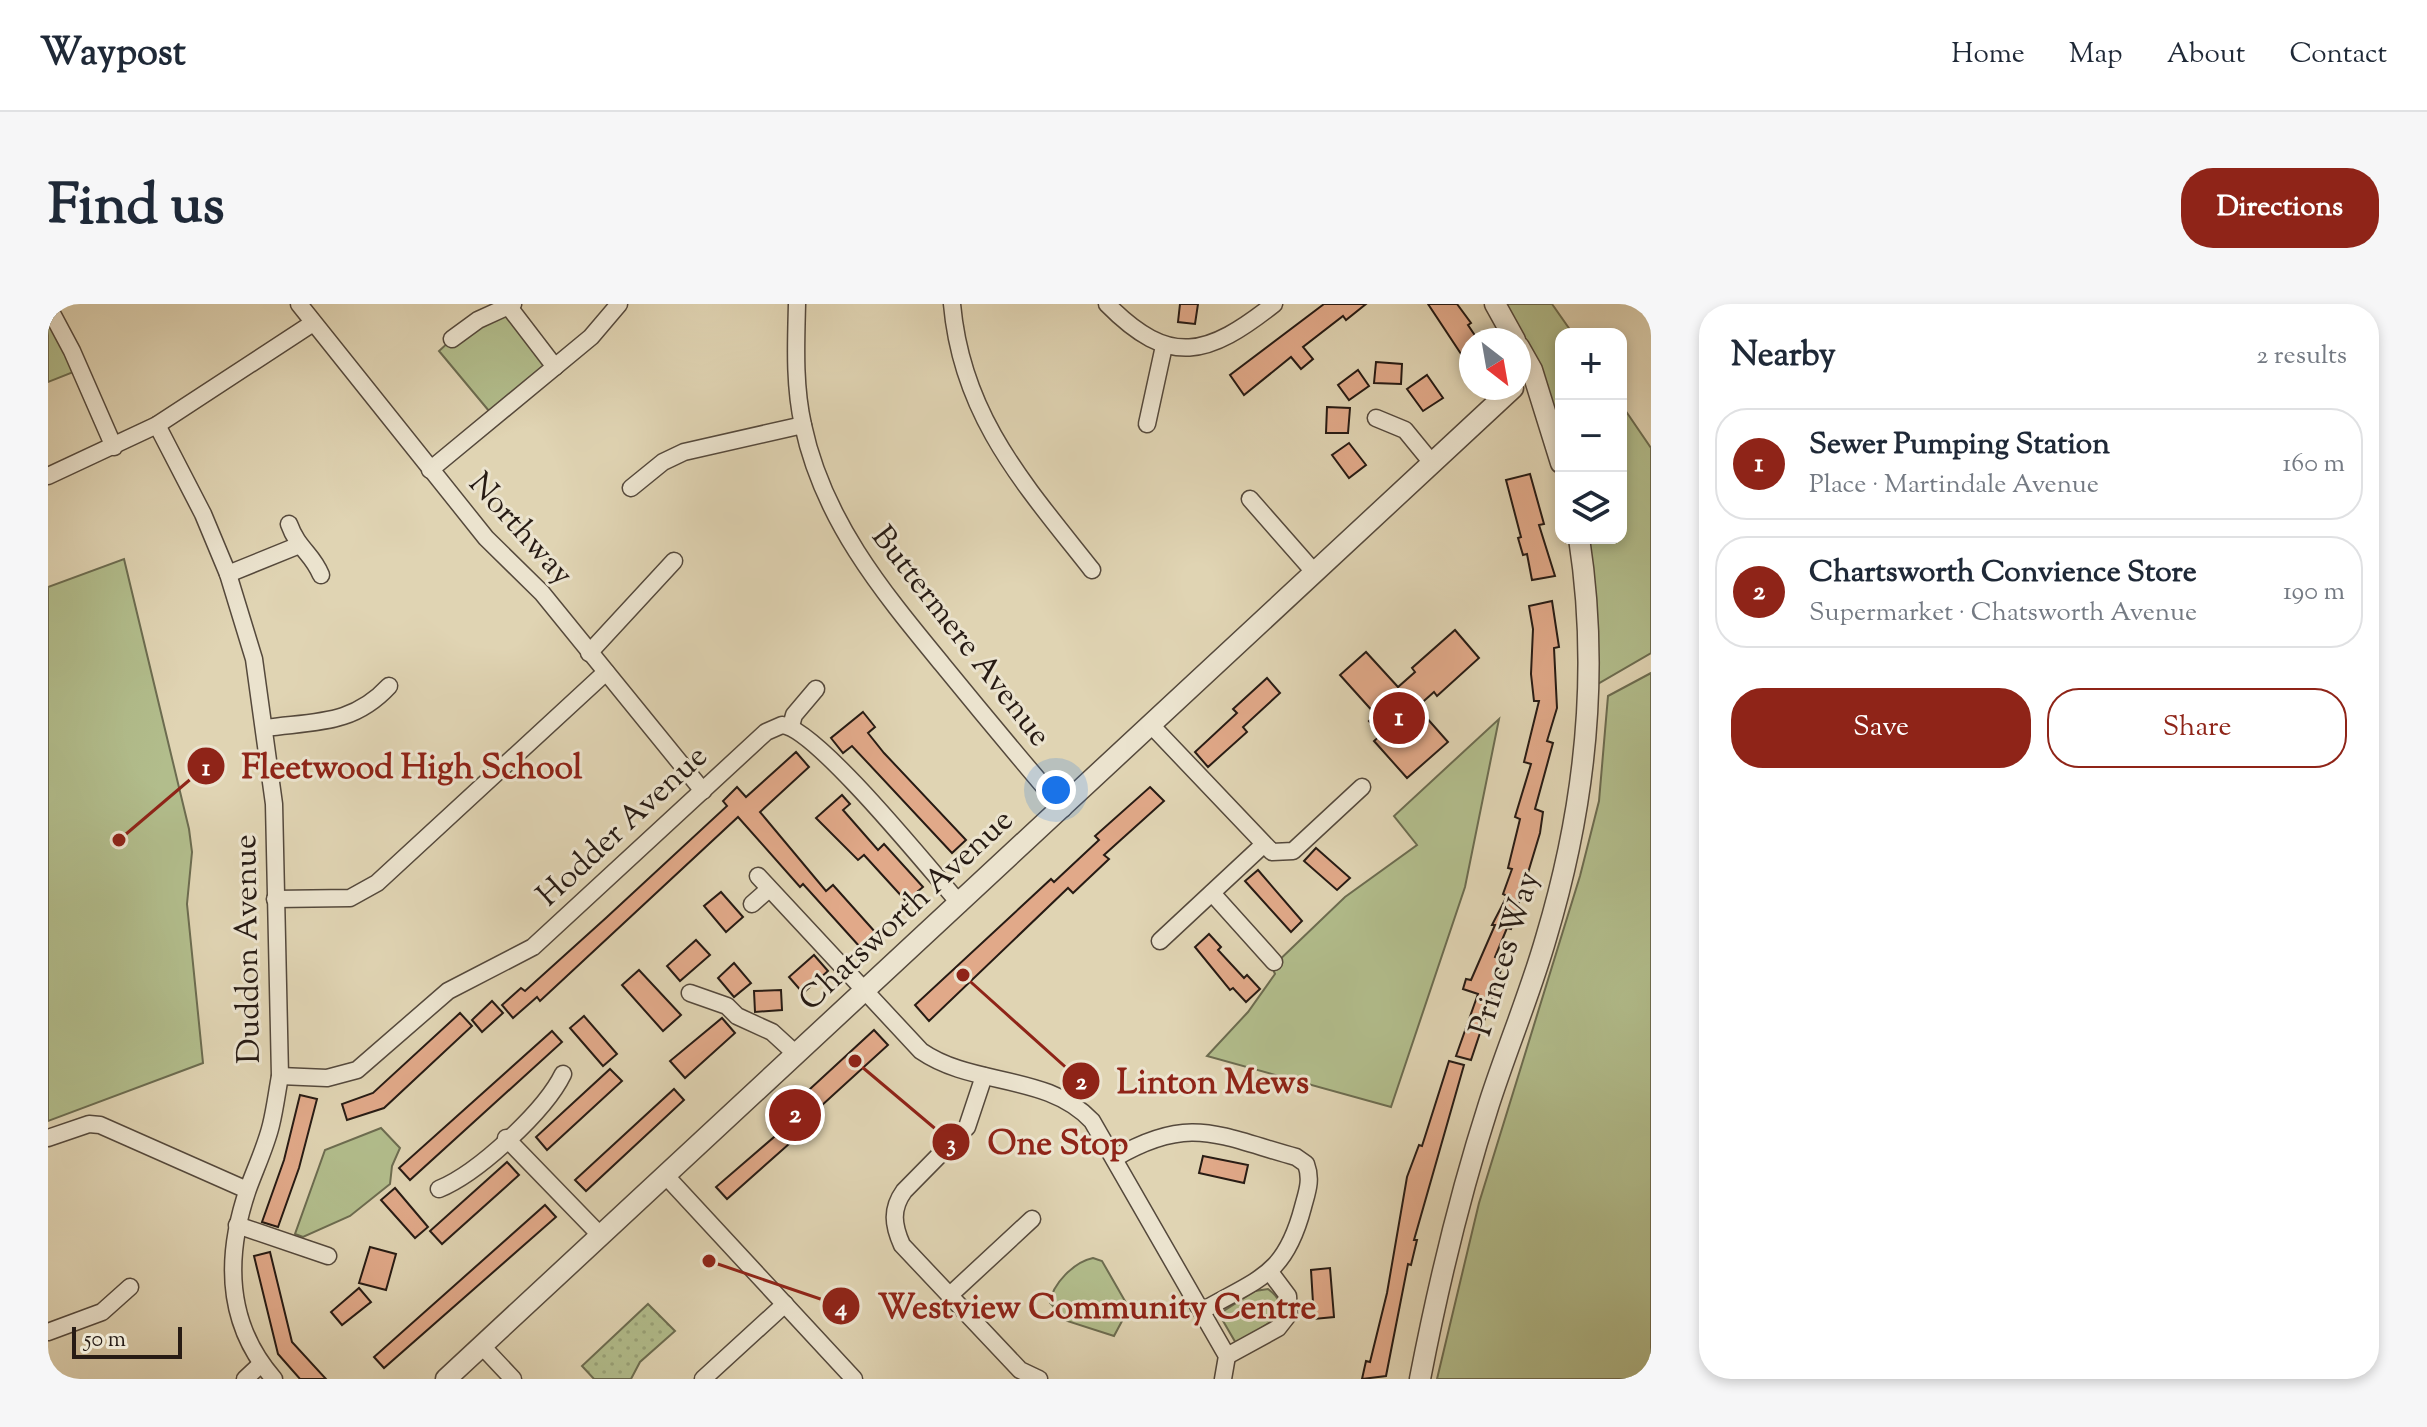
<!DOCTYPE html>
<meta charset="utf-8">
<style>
:root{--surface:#fff;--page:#f6f6f7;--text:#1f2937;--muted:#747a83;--line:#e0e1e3;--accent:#8f2418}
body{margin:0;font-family:"Sorts Mill Goudy",serif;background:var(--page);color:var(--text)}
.controls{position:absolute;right:24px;top:24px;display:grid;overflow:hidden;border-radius:16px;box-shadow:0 4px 12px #0003}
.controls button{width:72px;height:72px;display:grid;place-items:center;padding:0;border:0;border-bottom:2px solid var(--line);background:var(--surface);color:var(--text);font:40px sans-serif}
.compass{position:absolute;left:1411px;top:24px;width:72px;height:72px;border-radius:50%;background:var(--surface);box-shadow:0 4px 12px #0003;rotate:149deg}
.scale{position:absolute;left:24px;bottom:20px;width:110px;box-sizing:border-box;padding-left:8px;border:4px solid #271b14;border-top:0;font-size:22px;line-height:28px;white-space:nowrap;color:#271b14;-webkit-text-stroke:6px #ebe3ce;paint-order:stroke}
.you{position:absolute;left:1008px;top:486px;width:28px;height:28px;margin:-20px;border:6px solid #fff;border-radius:50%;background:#1a73e8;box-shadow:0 0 0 12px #1a73e833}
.badge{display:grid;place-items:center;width:52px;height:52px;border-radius:50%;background:var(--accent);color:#fff;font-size:26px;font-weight:700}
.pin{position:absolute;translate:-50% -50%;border:4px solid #fff;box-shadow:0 2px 8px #0006}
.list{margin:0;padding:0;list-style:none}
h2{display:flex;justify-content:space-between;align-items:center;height:104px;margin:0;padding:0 32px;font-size:34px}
h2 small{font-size:26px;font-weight:400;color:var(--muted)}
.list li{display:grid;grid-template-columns:52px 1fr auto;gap:24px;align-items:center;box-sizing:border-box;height:112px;margin:0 16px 16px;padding:0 16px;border:2px solid var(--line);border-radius:32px}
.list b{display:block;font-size:30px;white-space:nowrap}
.list p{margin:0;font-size:26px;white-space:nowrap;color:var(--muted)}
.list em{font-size:26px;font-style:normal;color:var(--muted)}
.actions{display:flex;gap:16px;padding:24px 32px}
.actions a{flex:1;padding:18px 0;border:2px solid var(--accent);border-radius:32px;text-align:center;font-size:28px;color:var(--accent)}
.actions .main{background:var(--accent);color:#fff}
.icon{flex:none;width:44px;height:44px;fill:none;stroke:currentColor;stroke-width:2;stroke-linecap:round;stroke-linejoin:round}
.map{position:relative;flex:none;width:1603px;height:1075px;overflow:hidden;border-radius:32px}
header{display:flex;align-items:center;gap:48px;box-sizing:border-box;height:112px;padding:0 40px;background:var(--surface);border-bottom:2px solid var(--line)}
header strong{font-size:38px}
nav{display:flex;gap:44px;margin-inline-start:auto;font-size:28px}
.intro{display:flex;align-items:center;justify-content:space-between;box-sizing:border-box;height:192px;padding:0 48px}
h1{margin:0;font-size:56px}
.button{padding:20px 36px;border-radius:32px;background:var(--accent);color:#fff;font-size:28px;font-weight:700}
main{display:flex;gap:48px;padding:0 48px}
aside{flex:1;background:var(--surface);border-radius:32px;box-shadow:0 4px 12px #0003}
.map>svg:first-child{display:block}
</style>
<header>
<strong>Waypost</strong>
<nav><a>Home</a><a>Map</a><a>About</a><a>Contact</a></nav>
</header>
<div class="intro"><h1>Find us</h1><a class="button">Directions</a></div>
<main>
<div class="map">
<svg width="1603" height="1075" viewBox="0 0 1603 1075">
<defs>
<pattern id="garden-dots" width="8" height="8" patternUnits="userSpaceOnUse" patternTransform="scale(2)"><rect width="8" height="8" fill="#b2bd8c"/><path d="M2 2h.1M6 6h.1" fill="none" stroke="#99a278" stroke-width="1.8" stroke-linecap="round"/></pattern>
</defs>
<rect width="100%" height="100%" fill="#e0d4b3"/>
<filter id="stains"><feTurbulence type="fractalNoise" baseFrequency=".0025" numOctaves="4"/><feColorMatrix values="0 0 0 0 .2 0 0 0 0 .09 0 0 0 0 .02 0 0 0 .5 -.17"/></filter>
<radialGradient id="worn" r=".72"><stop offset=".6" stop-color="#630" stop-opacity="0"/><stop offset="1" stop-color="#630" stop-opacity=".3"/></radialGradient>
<g fill="#b2bd8c" stroke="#6c6c50" stroke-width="2">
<polygon points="1447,0 1504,0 1525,30 1513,30 1513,159"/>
<polygon points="0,2 33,65 0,78"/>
<polygon points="461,3 507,63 446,113 391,47 404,35"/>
<polygon points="1573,100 1603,144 1603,349 1541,385 1531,234 1573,234"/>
<polygon points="76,255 141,525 144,548 139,600 155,759 0,817 0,283"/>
<polygon points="1603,369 1603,1075 1389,1075 1431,899 1532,572 1551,497 1560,392"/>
<polygon points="1451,415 1417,583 1343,803 1159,752 1200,708 1227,670 1224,663 1297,593 1369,541 1346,512"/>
<polygon points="333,824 352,844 344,862 342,880 302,912 255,933 247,930 277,846"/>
<path d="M 1045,954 L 1054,957 L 1081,1004 L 1066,1032 L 1019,1017 L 1002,999 C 1004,980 1026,958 1045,954 Z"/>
<path d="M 1220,985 C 1231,993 1233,999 1231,1012 L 1189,1041 L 1171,1010 L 1207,987 Z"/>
</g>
<polygon fill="url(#garden-dots)" stroke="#6c6c50" stroke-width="2" points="600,1000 627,1027 592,1058 583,1075 546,1075 534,1062"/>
<g fill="#e1a989" stroke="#271b14" stroke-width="2">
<polygon points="1132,0 1150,0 1147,20 1130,18"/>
<polygon points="1276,0 1318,0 1298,16 1295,12 1255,43 1265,55 1253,65 1243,53 1196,91 1182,71"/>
<polygon points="1380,0 1409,0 1423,19 1420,21 1430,36 1423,36 1423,65"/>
<polygon points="1328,58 1354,60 1353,80 1326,79"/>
<polygon points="1310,66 1321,82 1301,96 1290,81"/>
<polygon points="1379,71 1395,94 1375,107 1359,85"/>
<polygon points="1279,103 1302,104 1300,129 1278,129"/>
<polygon points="1301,139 1318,161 1301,174 1284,151"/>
<polygon points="1482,170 1496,220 1491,221 1507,272 1484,276 1479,250 1475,251 1470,234 1473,233 1458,176"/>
<polygon points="1504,297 1511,343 1506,344 1509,404 1499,437 1505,439 1487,505 1495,508 1492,529 1463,625 1459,624 1447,653 1456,657 1423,756 1408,752 1430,690 1415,685 1418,675 1423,676 1447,621 1444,621 1459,592 1455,590 1464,565 1460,564 1472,515 1467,513 1483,460 1476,458 1491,397 1486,397 1483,370 1485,325 1481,302"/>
<polygon points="1407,326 1431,354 1389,392 1386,388 1369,403 1400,438 1359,474 1326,437 1333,431 1321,417 1328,411 1292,371 1318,348 1350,383 1367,368 1364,364"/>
<polygon points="1219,374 1232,389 1195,423 1199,428 1160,463 1147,448 1189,409 1185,405"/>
<polygon points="815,408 827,423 820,429 836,449 918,536 904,549 804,442 795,449 783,434"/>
<polygon points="748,448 761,463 712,508 778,587 785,581 828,629 812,643 755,580 752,583 690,513 492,697 489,693 465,714 454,701 473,684 477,687 559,613 679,502 675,497 689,483 698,493"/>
<polygon points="1102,483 1116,497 1056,551 1061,555 1025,589 1020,584 881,717 867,701 1003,575 1006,578 1051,536 1047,532"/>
<polygon points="794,491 802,500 795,506 830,546 836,540 875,583 858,597 816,551 810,556 768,514"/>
<polygon points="1268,544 1302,574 1289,586 1256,557"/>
<polygon points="1210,566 1254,617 1243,628 1197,577"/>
<polygon points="673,588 695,613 678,628 656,602"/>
<polygon points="1161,630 1173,643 1170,646 1196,674 1199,671 1212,685 1198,698 1185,684 1182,686 1147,643"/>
<polygon points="648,636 662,651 632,677 619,662"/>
<polygon points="766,651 780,667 755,689 741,673"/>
<polygon points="686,659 703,679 686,693 670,674"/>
<polygon points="591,666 633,711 615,727 574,681"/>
<polygon points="733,686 734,706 707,708 706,687"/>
<polygon points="444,697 455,709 434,728 424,716"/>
<polygon points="412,709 424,722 336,804 299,816 294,800 325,789"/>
<polygon points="536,712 569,750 555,762 522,724"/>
<polygon points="674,714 687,729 637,774 622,757"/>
<polygon points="826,726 840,741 750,823 737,808"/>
<polygon points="504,727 514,738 362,876 351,864"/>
<polygon points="1401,757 1416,761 1366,936 1369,936 1363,961 1360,960 1338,1072 1314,1075 1318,1057 1322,1058 1339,989 1359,873 1371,841 1374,842"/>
<polygon points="562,765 574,777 499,846 488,833"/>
<polygon points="626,785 636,796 538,887 527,876"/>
<polygon points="252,791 269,795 251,864 230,923 214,918 236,856"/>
<polygon points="740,821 750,832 679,895 668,883"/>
<polygon points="1155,852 1200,861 1196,879 1151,869"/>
<polygon points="459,858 471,871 394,940 382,927"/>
<polygon points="347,884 380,923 367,934 333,896"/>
<polygon points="497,901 508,913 336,1064 326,1053"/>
<polygon points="322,943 348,950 338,986 311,979"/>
<polygon points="222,948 244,1038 278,1075 252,1075 230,1050 206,952"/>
<polygon points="1282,964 1286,1013 1266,1015 1263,966"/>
<polygon points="311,984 323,998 294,1021 283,1008"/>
</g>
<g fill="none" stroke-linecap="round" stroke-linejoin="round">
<g stroke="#55493c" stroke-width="19">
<g id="minor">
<polyline points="251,0 438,234 494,289 655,487"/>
<path d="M 749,0 C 748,40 746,81 755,121 C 775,216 834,287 894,360 C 934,409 974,457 1015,505"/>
<path d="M 904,0 C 914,113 977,181 1044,266"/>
<path d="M 1059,0 C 1122,64 1160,52 1226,0"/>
<polyline points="0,2 24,47 66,143"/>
<polyline points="461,3 507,63"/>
<polyline points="404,35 430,16 465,0"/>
<polyline points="1328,114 1357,126 1384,159"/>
<polyline points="1099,120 1116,42"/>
<path d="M 109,121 L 155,210 L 180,270 L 206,355 L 226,500 L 232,772 C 229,788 227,805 223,821 C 218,842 208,863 200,885 C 177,952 177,1019 226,1075"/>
<polyline points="382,166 543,33 571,0"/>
<polyline points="0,172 109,121 265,19"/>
<polyline points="583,184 615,158 636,148 755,121"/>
<polyline points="1202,195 1267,269"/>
<path d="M 241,220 C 250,245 264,249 273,271"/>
<polyline points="180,270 249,242"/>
<polyline points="541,349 626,257"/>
<polyline points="743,422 746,411 768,385"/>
<polyline points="1104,422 1224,548 1245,547 1314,483"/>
<path d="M 217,424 C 268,417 305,421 341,382"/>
<path d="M 710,572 L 873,747 C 925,783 999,769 1044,817 L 1179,1052 L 1175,1075"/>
<polyline points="1164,589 1226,658"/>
<polyline points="227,595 302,594 329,579 558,368"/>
<polyline points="704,600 721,585"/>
<polyline points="1112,637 1214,542"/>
<polyline points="642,689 679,702 689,712 724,728 748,750"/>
<path d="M 232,772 L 279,774 L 309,766 L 400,687 L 485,643 L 718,428 L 734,421 C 768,424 883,567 912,600"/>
<path d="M 936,772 L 919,823 L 856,887 C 843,905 845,921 854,941 L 972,1066 L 991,1075"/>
<polyline points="0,834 41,820 52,821 199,886"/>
<polyline points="458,834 553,932"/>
<path d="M 1067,854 C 1142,810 1171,832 1248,853 L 1258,860 C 1264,876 1259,888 1255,903 C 1237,972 1211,974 1154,1007"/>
<polyline points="618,872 806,1075"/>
<path d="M 391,885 C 430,869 497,807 515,770"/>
<polyline points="189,921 280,952"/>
<polyline points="902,991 984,915"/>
<polyline points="0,1028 54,1008 82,983"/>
<polyline points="434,1042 465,1075"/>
<polyline points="1179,1052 1230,1024 1241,1010 1240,992 1222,968"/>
<polyline points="197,1075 213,1060"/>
<polyline points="655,1075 737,1000"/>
</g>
</g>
<g stroke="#55493c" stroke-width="23">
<g id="tertiary">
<polyline points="1447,0 1467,36"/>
<polyline points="1471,43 1484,66 1513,159"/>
<polyline points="398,1075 1465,84"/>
<path d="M 1372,1075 C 1390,982 1412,890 1441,800 C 1459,744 1482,690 1498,634 C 1537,504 1552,369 1531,234"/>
</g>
</g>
<use href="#minor" stroke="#ebe3ce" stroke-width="16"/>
<use href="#tertiary" stroke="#ebe3ce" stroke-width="20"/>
</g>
<g text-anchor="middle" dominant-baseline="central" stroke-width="6" stroke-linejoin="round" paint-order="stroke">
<g font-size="32" fill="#271b14" stroke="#ebe3ce">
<text transform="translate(472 226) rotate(48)">Northway</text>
<text transform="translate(912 333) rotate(52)">Buttermere Avenue</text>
<text transform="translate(575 523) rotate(-43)">Hodder Avenue</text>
<text transform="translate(859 607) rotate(-43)">Chatsworth Avenue</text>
<text transform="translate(201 645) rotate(-91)">Duddon Avenue</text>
<text transform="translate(1458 650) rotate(-73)">Princes Way</text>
</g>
</g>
<path fill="none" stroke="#8f2418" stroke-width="3" d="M71 536L158 462M915 671L1033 777M807 757L903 838M661 957L793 1002"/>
<g fill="#8f2418" stroke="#ebe3ce" stroke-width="3">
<circle cx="71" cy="536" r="8"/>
<circle cx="915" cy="671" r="8"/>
<circle cx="807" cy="757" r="8"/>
<circle cx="661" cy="957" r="8"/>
<circle cx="158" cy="462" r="20"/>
<circle cx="1033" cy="777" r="20"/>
<circle cx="903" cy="838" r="20"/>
<circle cx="793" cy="1002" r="20"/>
</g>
<g font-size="24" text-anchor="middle" font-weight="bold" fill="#fff">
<text x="158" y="471">1</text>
<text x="1033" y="785">2</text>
<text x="903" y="847">3</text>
<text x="793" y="1011">4</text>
</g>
<g font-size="34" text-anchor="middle" font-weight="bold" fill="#8f2418" stroke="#ebe3ce" stroke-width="6" stroke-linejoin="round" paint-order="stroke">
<text x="364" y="474">Fleetwood High School</text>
<text x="1165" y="789">Linton Mews</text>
<text x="1010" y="850">One Stop</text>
<text x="1049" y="1014">Westview Community Centre</text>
</g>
<rect width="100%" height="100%" filter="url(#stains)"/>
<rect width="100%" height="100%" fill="url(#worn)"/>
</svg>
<div class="controls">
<button>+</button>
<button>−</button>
<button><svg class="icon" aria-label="layers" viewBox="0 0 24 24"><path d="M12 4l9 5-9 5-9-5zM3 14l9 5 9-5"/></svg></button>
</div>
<svg class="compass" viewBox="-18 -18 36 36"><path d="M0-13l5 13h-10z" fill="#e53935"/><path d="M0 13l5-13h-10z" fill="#747a83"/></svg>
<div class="scale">50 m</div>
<div class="you"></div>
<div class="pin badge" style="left:1351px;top:414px">1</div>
<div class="pin badge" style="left:747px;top:811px">2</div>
</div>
<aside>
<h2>Nearby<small>2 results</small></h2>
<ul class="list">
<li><span class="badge">1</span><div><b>Sewer Pumping Station</b><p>Place · Martindale Avenue</p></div><em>160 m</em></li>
<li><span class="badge">2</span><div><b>Chartsworth Convience Store</b><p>Supermarket · Chatsworth Avenue</p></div><em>190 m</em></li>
</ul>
<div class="actions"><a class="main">Save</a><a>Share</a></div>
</aside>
</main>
